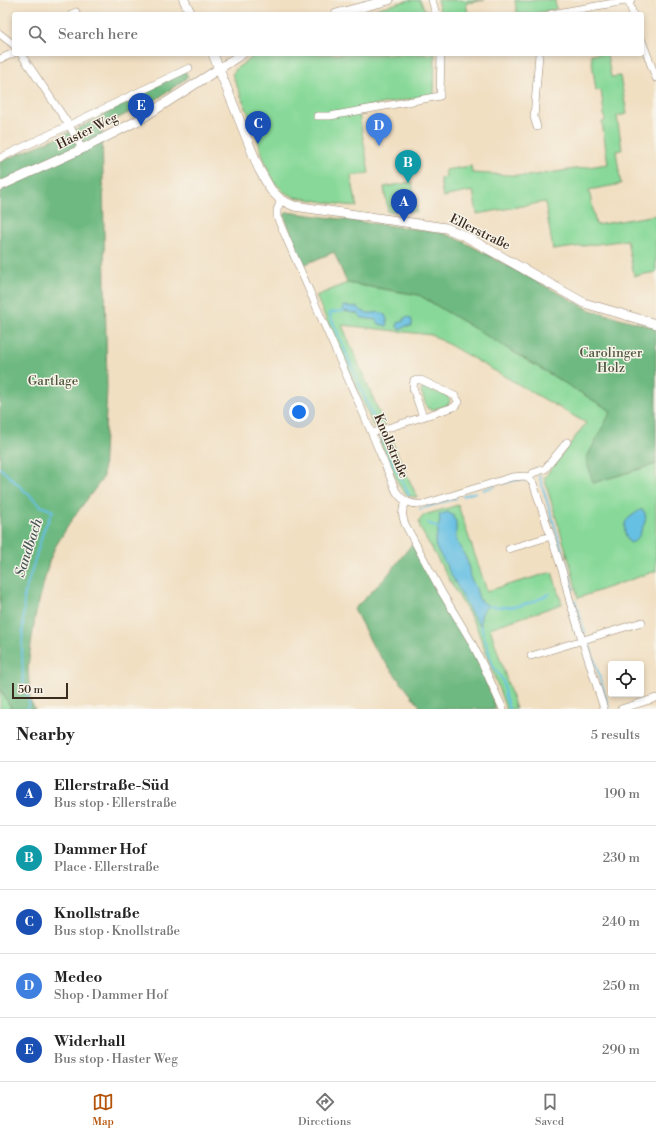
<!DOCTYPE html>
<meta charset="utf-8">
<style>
:root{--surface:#fff;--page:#f2f2f2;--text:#222;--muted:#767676;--line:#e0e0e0;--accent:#b45309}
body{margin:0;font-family:"Libre Bodoni",serif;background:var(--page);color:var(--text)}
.controls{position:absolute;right:12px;bottom:12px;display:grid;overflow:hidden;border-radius:4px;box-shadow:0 2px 6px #0003}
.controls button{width:36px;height:36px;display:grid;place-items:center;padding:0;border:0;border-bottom:1px solid var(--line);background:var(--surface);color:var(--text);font:20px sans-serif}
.scale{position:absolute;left:12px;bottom:10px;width:56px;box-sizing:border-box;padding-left:4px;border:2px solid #3b2a1e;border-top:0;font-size:11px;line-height:14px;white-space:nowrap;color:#3b2a1e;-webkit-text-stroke:3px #f7f3e8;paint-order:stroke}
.you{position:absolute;left:299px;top:412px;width:14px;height:14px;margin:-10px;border:3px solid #fff;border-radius:50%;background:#1a73e8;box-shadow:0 0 0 6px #1a73e833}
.badge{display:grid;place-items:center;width:26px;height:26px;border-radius:50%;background:var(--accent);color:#fff;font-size:13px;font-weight:700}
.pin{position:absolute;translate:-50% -33px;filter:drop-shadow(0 1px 2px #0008)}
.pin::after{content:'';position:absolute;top:21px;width:14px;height:12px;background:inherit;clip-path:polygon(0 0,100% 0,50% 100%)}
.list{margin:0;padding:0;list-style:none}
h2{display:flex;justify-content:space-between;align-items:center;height:52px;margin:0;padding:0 16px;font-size:17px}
h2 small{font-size:13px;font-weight:400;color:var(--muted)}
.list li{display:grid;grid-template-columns:26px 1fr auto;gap:12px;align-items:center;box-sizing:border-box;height:64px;padding:0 16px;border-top:1px solid var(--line)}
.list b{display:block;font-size:15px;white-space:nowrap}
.list p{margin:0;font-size:13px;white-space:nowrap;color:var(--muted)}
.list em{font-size:13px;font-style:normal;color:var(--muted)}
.icon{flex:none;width:22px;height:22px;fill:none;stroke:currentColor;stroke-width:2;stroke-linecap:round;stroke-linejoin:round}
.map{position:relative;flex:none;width:656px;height:709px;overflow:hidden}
.search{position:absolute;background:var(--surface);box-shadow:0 2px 6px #0003;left:12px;right:12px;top:12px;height:44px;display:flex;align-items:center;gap:10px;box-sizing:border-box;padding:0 14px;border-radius:4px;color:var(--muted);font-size:15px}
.sheet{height:372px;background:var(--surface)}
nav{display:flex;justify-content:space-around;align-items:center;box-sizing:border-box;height:56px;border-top:1px solid var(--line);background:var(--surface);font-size:11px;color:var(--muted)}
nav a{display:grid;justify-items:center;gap:2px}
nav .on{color:var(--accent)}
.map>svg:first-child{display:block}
</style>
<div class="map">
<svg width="656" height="709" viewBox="0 0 656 709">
<rect width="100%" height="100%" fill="#f7f3e8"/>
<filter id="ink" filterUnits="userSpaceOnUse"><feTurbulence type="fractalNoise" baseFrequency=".025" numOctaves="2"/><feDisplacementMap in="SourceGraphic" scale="8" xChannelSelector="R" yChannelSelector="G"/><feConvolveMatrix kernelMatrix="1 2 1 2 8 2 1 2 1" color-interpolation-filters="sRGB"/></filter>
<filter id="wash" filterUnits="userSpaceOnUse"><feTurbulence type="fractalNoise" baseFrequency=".012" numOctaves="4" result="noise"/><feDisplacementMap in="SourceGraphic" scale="16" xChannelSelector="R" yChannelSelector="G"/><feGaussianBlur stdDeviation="0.9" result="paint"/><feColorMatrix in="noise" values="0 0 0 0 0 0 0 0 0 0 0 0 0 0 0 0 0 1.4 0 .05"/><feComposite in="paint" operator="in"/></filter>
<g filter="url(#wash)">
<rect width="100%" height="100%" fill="#f1dfc2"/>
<g fill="#88d999" stroke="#62825c">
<polygon points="410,0 420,0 427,14 355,14"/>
<polygon points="437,0 485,0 466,3 468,14 441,14"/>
<polygon points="515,0 555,0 556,9 532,14 517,14"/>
<polygon points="257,54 435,54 434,95 358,108 369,173 351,176 357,207 294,197 284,192 275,183 267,168 251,120 232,74 237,68"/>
<polygon points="591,54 607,54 611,77 620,76 627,114 617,116 622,150 616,151 621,184 589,190 596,225 656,215 656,272 634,276 627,240 553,250 545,202 477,214 473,191 443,197 440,178 446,177 445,170 471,166 472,173 528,176 608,164 602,122 605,121 601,90 596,91"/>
<polygon points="412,182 417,212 404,211 388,212 384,187"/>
<polygon points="347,283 419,295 611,411 593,483 656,464 656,571 578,598 571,567 544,478 586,423 432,335 342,325 385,426 379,427 373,425 316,296"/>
<polygon points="426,387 448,397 450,401 448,405 432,410 427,408 421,391 423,388"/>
<polygon points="389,435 417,497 408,496 400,487 380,442 383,437"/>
<polygon points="458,505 487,591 552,572 562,604 490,628 516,709 506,709 477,628 420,528 419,521 424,515"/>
<polygon points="0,689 12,709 0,709"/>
</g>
<g fill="#6eb981" stroke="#547250">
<polygon points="185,71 188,77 157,99 102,126 107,388 103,478 73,518 55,547 49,562 35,617 28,666 30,700 35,709 12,709 0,689 0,162 77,129"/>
<polygon points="287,212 423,230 445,234 460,240 590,310 656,328 656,464 593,483 586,459 611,411 419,295 347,283 334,252 303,265 284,215"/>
<polygon points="412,544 480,664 496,709 422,709 374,648 354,609 386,577"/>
</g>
<g fill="#66c0e3" stroke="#507580">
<path d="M 343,306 L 358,307 C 367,319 379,308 385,315 C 387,317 387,322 388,325 L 387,326 L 379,324 L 376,320 L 362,318 L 358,314 L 344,311 Z"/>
<polygon points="406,317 411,318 412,321 412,326 406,326 402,329 399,329 397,327 398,323 404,321 404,318"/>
<path d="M 640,510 L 643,510 C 648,517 645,522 642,529 C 639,535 638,541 630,543 C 625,539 623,527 626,521 C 629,517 636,513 640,510 Z"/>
<path d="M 447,512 L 453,515 L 456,522 L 456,540 L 465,556 L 468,563 L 470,577 L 476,588 L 479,599 L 488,606 C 481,612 480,617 481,626 L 471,613 L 445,563 L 436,548 L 435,542 L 440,520 L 439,515 Z"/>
</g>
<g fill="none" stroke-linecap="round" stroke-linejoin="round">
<g stroke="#66c0e3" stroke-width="2">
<polyline points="344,311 329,313 376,424"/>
<polyline points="382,437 392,461 409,495"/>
<polyline points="0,468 41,506 53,511 44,529 24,596 22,652 23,680 29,702 27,709"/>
<polyline points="539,475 568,570 573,590"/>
<polyline points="504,483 516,480 524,480"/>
<polyline points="483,490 495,486"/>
<polyline points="463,496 476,492"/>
<polyline points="420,509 456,498"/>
<polyline points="428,523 438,528"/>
<polyline points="575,601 585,633"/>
<path d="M 488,606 C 503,608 518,608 532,602 C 539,600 543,596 550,594"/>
<polyline points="481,626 493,666 503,681 505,696 509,709"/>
<polyline points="589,643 609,708"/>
</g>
</g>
</g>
<g filter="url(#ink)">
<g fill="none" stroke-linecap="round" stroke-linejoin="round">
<g stroke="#968470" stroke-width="8">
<g id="minor">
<polyline points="432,0 436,14"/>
<polyline points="628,0 633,14"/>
<polyline points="72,14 76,12"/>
<polyline points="551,14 631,0"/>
<polyline points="0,34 14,45"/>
<polyline points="642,41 656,78"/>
<polyline points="21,54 69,125 82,149"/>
<polyline points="0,59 14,53"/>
<polyline points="317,116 330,116 440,96 441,54"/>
<polyline points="537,127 534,117 539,54"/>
<polyline points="0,158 189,68"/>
<path d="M 281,200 L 277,210 L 277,217 L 364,415 L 396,491 C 403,502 411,505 424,504 L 512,477 L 525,476 L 528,478 L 533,483 L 563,573 L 570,602 L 604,709"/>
<polyline points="372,433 454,407 459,402 455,396 421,380 414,380 413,388 423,417"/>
<polyline points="528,478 533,473 545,469 567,442"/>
<path d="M 406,503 C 401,511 402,515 405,524 L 441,591 L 471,641 L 483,665 L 503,709"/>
<polyline points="509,549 551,536"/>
<polyline points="531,656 642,622"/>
<polyline points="621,709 656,698"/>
</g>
</g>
<g stroke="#968470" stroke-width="10">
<g id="tertiary">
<polyline points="184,0 191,14"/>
<polyline points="336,14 389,0"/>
<polyline points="213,54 259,169 271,190 281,200 294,206 446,228 465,236 584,303 656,324"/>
<polyline points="0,186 82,149 139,120 242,54"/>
</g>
</g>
<use href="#minor" stroke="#fff" stroke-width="7"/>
<use href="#tertiary" stroke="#fff" stroke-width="9"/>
</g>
</g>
<g text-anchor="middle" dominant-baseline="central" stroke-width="3" stroke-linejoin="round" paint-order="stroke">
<g font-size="13" fill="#3b2a1e" stroke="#f7f3e8">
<text transform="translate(87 131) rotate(-26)">Haster Weg</text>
<text transform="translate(480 232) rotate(26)">Ellerstraße</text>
<text transform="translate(391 446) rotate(67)">Knollstraße</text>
</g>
<g font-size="13" fill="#4e563d" stroke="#f7f3e8">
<text x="611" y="353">Carolinger<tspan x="611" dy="15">Holz</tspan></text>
<text x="53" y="381">Gartlage</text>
</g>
<g font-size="14" font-style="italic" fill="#485759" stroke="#f7f3e8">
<text transform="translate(29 548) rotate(-72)">Sandbach</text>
</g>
</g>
</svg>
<div class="controls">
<button><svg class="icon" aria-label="locate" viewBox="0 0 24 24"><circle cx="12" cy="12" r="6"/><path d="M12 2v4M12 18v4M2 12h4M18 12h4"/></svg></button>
</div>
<div class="scale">50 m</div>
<div class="you"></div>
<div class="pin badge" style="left:404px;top:222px;background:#1a4fb4">A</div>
<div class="pin badge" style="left:408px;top:183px;background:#0f9aa8">B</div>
<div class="pin badge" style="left:258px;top:144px;background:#1a4fb4">C</div>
<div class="pin badge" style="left:379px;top:146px;background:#3f7fe0">D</div>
<div class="pin badge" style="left:141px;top:126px;background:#1a4fb4">E</div>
<div class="search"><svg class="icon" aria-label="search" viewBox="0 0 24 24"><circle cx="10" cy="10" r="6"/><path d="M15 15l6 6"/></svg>Search here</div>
</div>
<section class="sheet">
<h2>Nearby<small>5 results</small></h2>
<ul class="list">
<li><span class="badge" style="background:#1a4fb4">A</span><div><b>Ellerstraße-Süd</b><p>Bus stop · Ellerstraße</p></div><em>190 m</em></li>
<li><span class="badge" style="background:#0f9aa8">B</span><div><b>Dammer Hof</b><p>Place · Ellerstraße</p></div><em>230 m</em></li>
<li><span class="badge" style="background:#1a4fb4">C</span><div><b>Knollstraße</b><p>Bus stop · Knollstraße</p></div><em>240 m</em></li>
<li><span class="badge" style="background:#3f7fe0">D</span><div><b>Medeo</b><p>Shop · Dammer Hof</p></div><em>250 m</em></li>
<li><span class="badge" style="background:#1a4fb4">E</span><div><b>Widerhall</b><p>Bus stop · Haster Weg</p></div><em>290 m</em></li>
</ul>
</section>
<nav>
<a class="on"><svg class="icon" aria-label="map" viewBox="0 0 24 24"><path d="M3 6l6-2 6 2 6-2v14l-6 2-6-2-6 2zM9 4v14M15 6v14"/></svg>Map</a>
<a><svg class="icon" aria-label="directions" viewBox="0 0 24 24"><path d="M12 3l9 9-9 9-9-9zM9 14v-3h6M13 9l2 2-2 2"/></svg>Directions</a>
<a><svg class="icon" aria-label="saved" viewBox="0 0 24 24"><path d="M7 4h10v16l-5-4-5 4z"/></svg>Saved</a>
</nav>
